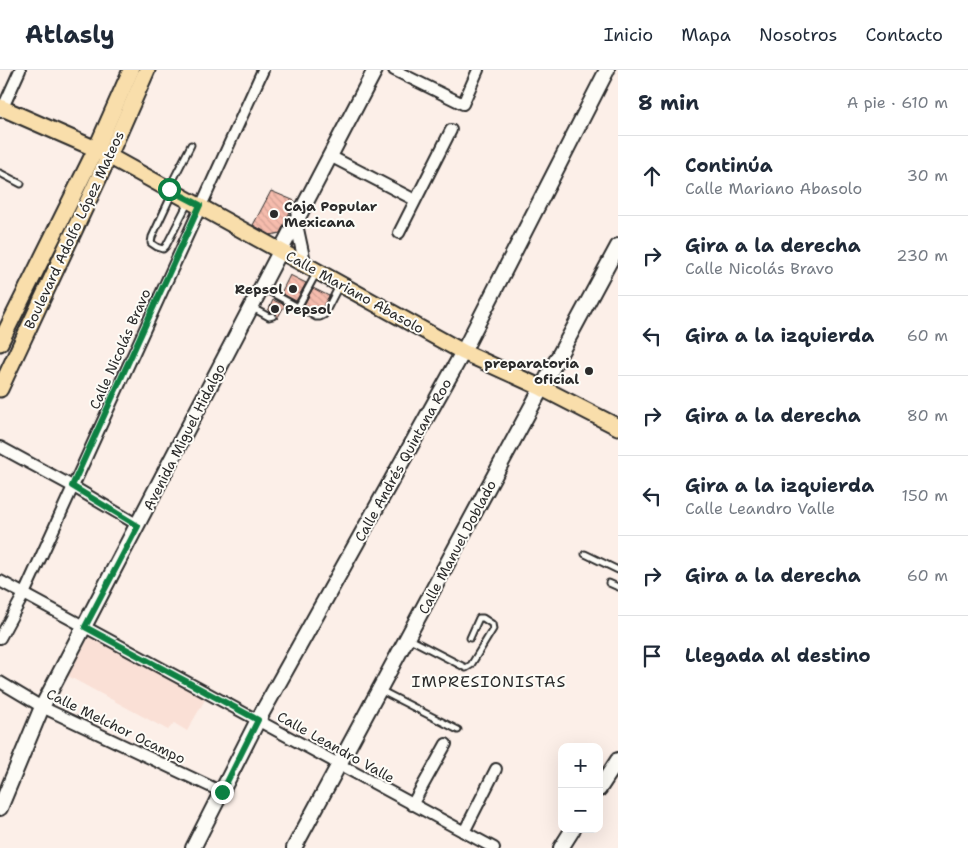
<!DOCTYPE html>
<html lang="es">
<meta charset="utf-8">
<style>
:root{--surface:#fff;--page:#f2f2f3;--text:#1f2937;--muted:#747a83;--line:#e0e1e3}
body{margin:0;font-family:"Shantell Sans",sans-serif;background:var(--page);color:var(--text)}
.controls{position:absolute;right:15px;bottom:15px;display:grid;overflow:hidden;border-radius:10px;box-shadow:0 5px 20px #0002}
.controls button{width:45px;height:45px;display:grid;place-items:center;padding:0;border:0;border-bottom:1px solid var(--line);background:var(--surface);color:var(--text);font:25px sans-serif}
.stop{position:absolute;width:15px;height:15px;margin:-11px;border:4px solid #0b8043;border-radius:50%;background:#fff}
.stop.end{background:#0b8043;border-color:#fff;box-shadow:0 1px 5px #0008}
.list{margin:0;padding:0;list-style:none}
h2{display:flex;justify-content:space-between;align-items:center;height:65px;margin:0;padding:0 20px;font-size:21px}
h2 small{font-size:16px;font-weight:400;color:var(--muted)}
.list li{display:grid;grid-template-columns:32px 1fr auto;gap:15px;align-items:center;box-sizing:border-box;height:80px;padding:0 20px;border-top:1px solid var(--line)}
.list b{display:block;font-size:19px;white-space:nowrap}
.list p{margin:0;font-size:16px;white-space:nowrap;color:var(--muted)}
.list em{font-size:16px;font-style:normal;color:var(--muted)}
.icon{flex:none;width:28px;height:28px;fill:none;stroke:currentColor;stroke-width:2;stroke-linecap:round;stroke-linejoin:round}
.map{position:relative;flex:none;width:618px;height:778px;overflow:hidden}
header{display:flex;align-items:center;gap:30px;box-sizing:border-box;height:70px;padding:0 25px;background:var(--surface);border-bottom:1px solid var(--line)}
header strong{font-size:24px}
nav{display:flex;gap:28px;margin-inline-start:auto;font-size:18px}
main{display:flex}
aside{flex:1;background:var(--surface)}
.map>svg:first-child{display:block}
</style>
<header>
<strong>Atlasly</strong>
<nav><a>Inicio</a><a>Mapa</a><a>Nosotros</a><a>Contacto</a></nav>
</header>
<main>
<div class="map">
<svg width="618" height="778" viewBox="0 0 618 778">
<defs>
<pattern id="building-back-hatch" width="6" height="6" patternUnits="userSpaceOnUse" patternTransform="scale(1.25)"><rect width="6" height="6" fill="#f6bcad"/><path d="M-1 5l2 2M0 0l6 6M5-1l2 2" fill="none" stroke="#d3a295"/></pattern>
</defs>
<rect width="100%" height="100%" fill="#fcefe8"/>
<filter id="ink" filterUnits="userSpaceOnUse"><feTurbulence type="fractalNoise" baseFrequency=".02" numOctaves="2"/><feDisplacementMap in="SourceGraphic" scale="10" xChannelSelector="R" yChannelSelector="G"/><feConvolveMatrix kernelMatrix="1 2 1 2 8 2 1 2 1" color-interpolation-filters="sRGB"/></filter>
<g filter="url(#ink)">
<polygon fill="#fae0d6" points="90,565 206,628 187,661 174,653 168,660 68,606"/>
<g fill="url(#building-back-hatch)" stroke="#2b2b2b">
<polygon points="271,121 295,131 280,163 271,165 253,155"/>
<polygon points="290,205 306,213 296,231 281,223"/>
<polygon points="313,218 329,226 319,243 304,235"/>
<polygon points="273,230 285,235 277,249 276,243 268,241"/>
</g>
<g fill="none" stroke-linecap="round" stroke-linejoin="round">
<g stroke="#2b2b2b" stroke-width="9">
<g id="service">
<polyline points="0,103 21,114"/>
<polyline points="169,118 191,75"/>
<polyline points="172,124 152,167 151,173 157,177 163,179 166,176 189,131"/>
<polyline points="263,218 316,247 320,247 324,245 339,216"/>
<polyline points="251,237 269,247 273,246"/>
<polyline points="298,237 317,202"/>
<polyline points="585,484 618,500"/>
<polyline points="609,513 618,517"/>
<polyline points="408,568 466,598 471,595 493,559 492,554 483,548 479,548 470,568"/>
<polyline points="380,620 458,660"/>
</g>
</g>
<g stroke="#2b2b2b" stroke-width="14">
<g id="minor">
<polyline points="394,0 463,34 478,0"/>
<polyline points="1,42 20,0"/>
<polyline points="330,86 415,130"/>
<polyline points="399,163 451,60"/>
<polyline points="0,377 72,416 138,455"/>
<polyline points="0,511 494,778"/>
<polyline points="0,568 24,524 263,0"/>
<polyline points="0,612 42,637 222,722"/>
<polyline points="412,735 446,674"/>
<polyline points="464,762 496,699"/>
</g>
</g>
<g stroke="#2b2b2b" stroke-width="15">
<polyline id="tertiary" points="296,152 305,194"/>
</g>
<g stroke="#2b2b2b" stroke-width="18">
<g id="secondary">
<polyline points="599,719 618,690"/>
<polyline points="0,738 42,637 375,0"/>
<polyline points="193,778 258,650 463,282 607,0"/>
<polyline points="294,778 618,176"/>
<polyline points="561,778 573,759"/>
</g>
</g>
<g stroke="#2b2b2b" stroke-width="19">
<g id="primary">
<polyline points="0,37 96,79 463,282 542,318 618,357"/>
<polyline points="0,273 96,79 131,0"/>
<polyline points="0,319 109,86 147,0"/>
</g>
</g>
<use href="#service" stroke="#fdfcf7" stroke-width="5"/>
<use href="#minor" stroke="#fdfcf7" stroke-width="10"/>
<use href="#tertiary" stroke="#fdfcf7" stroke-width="11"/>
<use href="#secondary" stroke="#fdfcf7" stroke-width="14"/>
<use href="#primary" stroke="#f9deab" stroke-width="15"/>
</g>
</g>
<g fill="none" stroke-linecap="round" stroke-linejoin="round" filter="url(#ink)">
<polyline stroke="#0b8043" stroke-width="6" points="169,119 200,135 72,416 138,456 85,557 258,650 222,722"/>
</g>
<g fill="#2b2b2b" stroke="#fdfcf7" stroke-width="2">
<circle cx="274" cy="144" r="5"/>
<circle cx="293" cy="219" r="5"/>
<circle cx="275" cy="239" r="5"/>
<circle cx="589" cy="301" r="5"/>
</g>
<g text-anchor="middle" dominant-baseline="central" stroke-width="4" stroke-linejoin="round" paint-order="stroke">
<g font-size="14" font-weight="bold" fill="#2b2b2b" stroke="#fdfcf7" text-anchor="start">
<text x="284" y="136">Caja Popular<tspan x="284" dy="16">Mexicana</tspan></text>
<text x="283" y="219" text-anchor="end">Repsol</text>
<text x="285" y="239">Pepsol</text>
<text x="579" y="293" text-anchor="end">preparatoria<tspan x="579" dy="16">oficial</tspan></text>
</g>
<g font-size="14" fill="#2b2b2b" stroke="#fdfcf7">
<text transform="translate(74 160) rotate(-65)">Boulevard Adolfo López Mateos</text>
<text transform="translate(355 222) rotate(29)">Calle Mariano Abasolo</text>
<text transform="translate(120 279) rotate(-66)">Calle Nicolás Bravo</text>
<text transform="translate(184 367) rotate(-63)">Avenida Miguel Hidalgo</text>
<text transform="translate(403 390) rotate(-61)">Calle Andrés Quintana Roo</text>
<text transform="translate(457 477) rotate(-62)">Calle Manuel Doblado</text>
<text transform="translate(116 656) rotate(26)">Calle Melchor Ocampo</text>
<text transform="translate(336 677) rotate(29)">Calle Leandro Valle</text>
</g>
<g font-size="16" letter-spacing="1" fill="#2b2b2b" stroke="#fdfcf7">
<text x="489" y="611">IMPRESIONISTAS</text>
</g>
</g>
</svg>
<div class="controls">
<button>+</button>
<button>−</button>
</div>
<div class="stop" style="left:169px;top:119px"></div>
<div class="stop end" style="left:222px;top:722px"></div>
</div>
<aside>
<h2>8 min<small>A pie · 610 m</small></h2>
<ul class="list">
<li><svg class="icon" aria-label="ahead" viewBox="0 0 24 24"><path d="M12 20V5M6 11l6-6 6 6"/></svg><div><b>Continúa</b><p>Calle Mariano Abasolo</p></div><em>30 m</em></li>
<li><svg class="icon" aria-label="right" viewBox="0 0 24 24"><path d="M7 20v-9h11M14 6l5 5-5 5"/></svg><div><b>Gira a la derecha</b><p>Calle Nicolás Bravo</p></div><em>230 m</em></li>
<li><svg class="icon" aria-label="left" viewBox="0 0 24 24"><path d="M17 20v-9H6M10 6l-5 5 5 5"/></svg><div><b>Gira a la izquierda</b></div><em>60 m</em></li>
<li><svg class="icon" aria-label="right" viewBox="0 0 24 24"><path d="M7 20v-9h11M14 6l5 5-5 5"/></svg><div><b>Gira a la derecha</b></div><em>80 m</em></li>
<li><svg class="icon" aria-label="left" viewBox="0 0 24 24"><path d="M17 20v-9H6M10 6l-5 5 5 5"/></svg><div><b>Gira a la izquierda</b><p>Calle Leandro Valle</p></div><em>150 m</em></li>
<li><svg class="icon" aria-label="right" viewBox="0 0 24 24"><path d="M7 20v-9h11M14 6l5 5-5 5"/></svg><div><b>Gira a la derecha</b></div><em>60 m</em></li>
<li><svg class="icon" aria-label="arrive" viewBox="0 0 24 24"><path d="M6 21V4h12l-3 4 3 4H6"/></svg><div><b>Llegada al destino</b></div></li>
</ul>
</aside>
</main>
